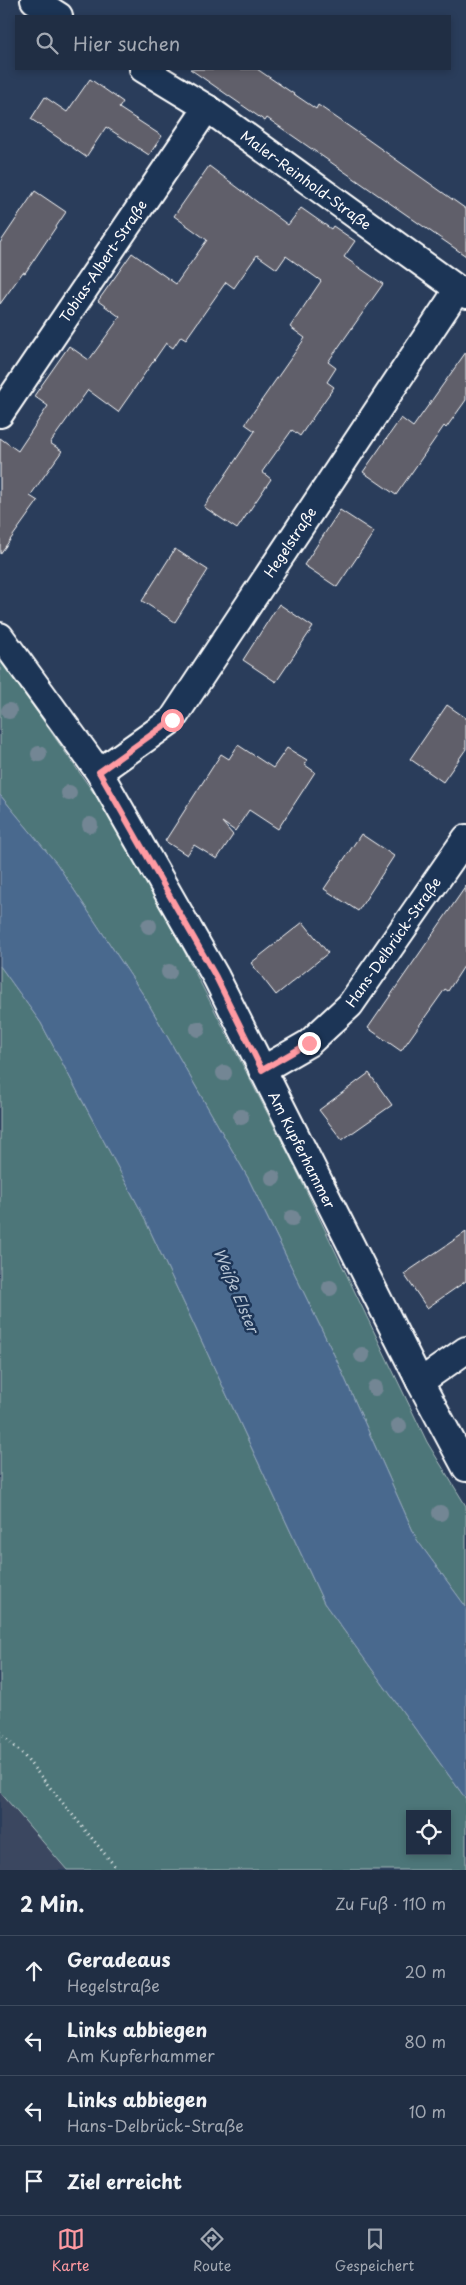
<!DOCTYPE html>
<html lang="de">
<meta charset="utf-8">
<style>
:root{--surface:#202e44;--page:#28364b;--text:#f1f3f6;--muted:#a2a8b2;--line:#3d4a5d;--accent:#ff9aa2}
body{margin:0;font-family:"Playpen Sans",sans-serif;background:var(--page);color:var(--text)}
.controls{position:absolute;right:15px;bottom:15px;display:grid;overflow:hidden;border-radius:0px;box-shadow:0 2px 8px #0003}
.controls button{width:45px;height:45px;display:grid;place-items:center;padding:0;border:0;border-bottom:1px solid var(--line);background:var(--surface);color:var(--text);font:25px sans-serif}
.stop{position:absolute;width:15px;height:15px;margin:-11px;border:4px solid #ff9aa2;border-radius:50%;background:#fff}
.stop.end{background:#ff9aa2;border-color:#fff;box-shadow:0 1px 5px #0008}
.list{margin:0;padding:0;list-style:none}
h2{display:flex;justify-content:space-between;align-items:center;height:65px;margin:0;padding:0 20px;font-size:21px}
h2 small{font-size:16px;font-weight:400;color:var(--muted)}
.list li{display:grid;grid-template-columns:32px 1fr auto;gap:15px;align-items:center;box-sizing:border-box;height:70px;padding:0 20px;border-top:1px solid var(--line)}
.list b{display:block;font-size:19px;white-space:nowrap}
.list p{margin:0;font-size:16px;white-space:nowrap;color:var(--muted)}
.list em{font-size:16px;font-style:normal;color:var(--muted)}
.icon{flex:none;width:28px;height:28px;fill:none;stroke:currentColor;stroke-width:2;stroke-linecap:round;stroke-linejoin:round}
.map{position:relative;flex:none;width:466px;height:1870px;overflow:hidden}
.search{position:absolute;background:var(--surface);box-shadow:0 2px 8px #0003;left:15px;right:15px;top:15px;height:55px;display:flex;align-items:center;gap:12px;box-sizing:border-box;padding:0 18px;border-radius:0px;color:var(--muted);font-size:19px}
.sheet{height:345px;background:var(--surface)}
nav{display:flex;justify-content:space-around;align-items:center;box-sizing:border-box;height:70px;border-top:1px solid var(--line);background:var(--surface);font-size:14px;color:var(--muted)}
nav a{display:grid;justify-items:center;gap:2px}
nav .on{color:var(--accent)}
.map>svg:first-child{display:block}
</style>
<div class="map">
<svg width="466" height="1870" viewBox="0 0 466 1870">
<rect width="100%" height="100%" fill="#2a3d5b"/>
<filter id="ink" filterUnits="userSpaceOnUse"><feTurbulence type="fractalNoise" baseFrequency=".02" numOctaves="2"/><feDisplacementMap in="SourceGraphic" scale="10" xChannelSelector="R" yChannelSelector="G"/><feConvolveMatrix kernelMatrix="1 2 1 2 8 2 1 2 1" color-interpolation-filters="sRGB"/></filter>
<g filter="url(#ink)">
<polygon fill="#3a4760" points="0,1792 67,1870 0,1870"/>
<g fill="#4e7679" stroke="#a6babc" fill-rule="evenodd">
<polygon points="0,659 112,819 183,949 291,1159 427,1442 466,1506 466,1607 417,1540 337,1361 248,1178 144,996 57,864 0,795"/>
<path d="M 0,966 L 41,1023 L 140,1209 L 324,1603 L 466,1799 L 466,1870 L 67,1870 L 0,1792 ZM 410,1814 L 447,1814 L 447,1851 L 410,1851 Z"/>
</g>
<polygon fill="#48698e" stroke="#91a5bb" points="0,795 57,864 144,996 248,1178 337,1361 417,1540 466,1607 466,1799 324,1603 140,1209 41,1023 0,966"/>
<g fill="#605e6a" stroke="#fff">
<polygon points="190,69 257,69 316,109 318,105 367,139 466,209 466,256 267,118 265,121"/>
<polygon points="90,79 123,102 119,108 162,136 149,155 106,127 86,157 31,119 45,97 67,112"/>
<polygon points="209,166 288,225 301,208 331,229 333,226 355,241 344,257 383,284 328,362 336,368 327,382 334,387 300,436 292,430 262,472 271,479 237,529 204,507 255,431 245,424 305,338 290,327 321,281 286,256 277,269 257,255 234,288 226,282 186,339 181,336 173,348 166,343 118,412 88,390 50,443 62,451 30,496 38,501 0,554 0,438 18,451 48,406 34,396 69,346 89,360 120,317 98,301 132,253 176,284 207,240 174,216"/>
<polygon points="35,191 66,212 25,273 23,272 0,304 0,243"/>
<polygon points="466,352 466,400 446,428 444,426 396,495 363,472 401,418 413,427"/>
<polygon points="340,510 374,532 337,587 304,565"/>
<polygon points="175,549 208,570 175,622 142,601"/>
<polygon points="279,604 313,627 276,682 243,660"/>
<polygon points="447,705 466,718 466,749 443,782 410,759"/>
<polygon points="238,745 273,768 287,748 307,760 305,765 315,772 278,829 249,810 235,831 222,822 233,835 217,859 194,845 187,855 165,841 221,754 229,759"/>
<polygon points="361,834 394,856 358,911 324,889"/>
<polygon points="466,886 466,963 448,991 445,989 401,1051 368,1028"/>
<polygon points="303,922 328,953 276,995 251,963"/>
<polygon points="369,1073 392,1105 342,1140 319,1110"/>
<polygon points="466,1232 466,1281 427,1308 404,1274"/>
</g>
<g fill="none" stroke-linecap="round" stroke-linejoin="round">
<g stroke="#fff" stroke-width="30">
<g id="street">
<polyline points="34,0 59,16"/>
<polyline points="143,69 207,108 466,295"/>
<polyline points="0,414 207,108"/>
<polyline points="0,636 99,772 216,977 420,1382 466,1468"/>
<polyline points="99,772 172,720 458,289"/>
<polyline points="262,1070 309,1043 350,1005 466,838"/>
<polyline points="420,1382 466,1350"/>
</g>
</g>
<polyline stroke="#fff" stroke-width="3" stroke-dasharray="1 4" stroke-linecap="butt" points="0,1732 24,1756 118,1870"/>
<use href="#street" stroke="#1d3557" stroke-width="26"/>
</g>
<g fill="#738694">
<circle cx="9" cy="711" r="8"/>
<circle cx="39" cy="754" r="8"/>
<circle cx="69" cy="793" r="8"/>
<circle cx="90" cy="825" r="8"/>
<circle cx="149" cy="926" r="8"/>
<circle cx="169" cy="972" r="8"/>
<circle cx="198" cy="1029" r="8"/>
<circle cx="224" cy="1073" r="8"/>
<circle cx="241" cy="1117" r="8"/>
<circle cx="273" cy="1178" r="8"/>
<circle cx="292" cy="1218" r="8"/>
<circle cx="330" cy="1288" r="8"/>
<circle cx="362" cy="1355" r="8"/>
<circle cx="375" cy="1388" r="8"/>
<circle cx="399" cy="1426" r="8"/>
<circle cx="440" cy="1513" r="8"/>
</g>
</g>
<g fill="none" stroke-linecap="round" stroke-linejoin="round" filter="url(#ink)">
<polyline stroke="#ff9aa2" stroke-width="6" points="172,720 99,772 216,977 262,1070 309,1043"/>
</g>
<g text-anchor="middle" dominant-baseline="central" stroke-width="5" stroke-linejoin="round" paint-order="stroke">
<g font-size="14" fill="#fff" stroke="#1d3557">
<text transform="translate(306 180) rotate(36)">Maler-Reinhold-Straße</text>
<text transform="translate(103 261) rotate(-56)">Tobias-Albert-Straße</text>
<text transform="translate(290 542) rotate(-56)">Hegelstraße</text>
<text transform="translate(393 942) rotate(-55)">Hans-Delbrück-Straße</text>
<text transform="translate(302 1150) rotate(63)">Am Kupferhammer</text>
</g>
<g font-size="15" font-style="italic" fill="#b6c3d2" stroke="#1d3557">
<text transform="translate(237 1290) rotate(67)">Weiße Elster</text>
</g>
</g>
</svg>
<div class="controls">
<button><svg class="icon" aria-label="locate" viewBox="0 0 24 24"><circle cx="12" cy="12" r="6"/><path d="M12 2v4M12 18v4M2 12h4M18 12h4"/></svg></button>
</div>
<div class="stop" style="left:172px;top:720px"></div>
<div class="stop end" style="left:309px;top:1043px"></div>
<div class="search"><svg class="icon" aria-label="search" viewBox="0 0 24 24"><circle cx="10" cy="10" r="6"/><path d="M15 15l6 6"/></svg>Hier suchen</div>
</div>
<section class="sheet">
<h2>2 Min.<small>Zu Fuß · 110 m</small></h2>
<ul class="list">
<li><svg class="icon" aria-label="ahead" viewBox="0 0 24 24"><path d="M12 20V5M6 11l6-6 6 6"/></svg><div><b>Geradeaus</b><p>Hegelstraße</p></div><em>20 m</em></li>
<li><svg class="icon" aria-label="left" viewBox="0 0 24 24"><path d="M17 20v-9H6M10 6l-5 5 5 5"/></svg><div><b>Links abbiegen</b><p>Am Kupferhammer</p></div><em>80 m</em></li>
<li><svg class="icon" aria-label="left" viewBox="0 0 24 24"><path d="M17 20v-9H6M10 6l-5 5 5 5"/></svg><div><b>Links abbiegen</b><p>Hans-Delbrück-Straße</p></div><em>10 m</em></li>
<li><svg class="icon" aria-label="arrive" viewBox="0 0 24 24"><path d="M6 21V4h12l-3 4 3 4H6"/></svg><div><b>Ziel erreicht</b></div></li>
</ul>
</section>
<nav>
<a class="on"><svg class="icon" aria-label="map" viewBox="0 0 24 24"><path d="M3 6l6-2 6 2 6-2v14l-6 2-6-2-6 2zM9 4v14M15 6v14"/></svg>Karte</a>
<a><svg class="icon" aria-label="directions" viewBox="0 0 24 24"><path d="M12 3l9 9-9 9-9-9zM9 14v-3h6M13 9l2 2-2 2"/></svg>Route</a>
<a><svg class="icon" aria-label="saved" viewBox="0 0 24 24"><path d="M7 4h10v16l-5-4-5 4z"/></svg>Gespeichert</a>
</nav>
